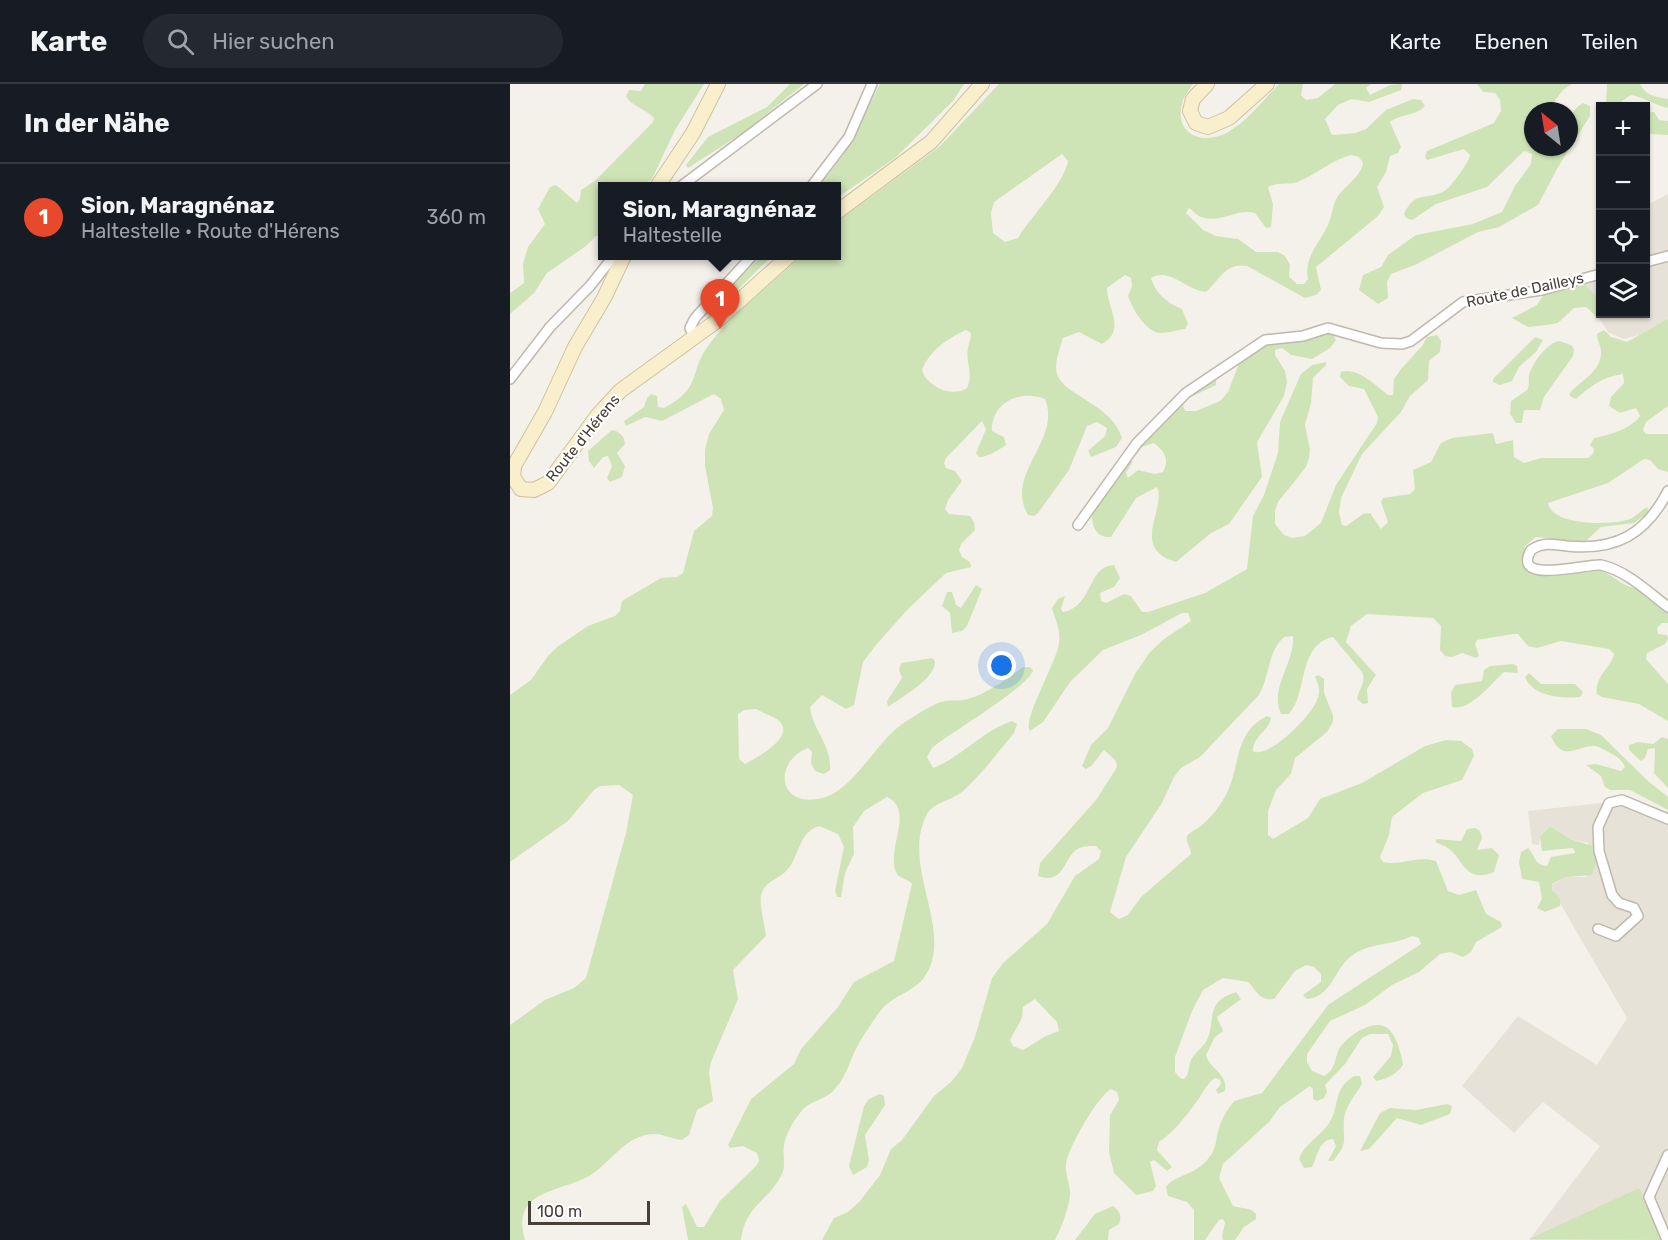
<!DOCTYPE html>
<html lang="de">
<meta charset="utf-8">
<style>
:root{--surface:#171b24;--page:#242831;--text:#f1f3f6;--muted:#9ea1a6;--line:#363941;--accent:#e8492d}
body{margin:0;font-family:Rubik,sans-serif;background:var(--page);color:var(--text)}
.controls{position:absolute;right:18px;top:18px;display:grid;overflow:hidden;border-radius:0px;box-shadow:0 2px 4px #0004}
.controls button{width:54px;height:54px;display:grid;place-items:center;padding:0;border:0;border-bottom:2px solid var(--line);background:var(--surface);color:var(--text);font:30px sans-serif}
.compass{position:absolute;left:1014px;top:18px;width:54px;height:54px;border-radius:50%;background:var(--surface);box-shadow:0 2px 4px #0004;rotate:330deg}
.scale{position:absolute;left:18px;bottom:15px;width:122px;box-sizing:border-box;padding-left:6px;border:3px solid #474139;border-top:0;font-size:16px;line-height:21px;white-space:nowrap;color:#474139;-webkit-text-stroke:4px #fff;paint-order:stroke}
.you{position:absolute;left:492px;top:582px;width:21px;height:21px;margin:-15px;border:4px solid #fff;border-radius:50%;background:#1a73e8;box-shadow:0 0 0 9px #1a73e833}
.badge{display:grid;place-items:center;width:39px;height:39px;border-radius:50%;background:var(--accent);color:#fff;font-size:20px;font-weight:700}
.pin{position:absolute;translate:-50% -50px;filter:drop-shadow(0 2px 3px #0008)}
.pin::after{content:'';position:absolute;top:32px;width:21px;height:18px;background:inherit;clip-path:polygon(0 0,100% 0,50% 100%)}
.popup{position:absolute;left:88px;top:98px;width:243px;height:78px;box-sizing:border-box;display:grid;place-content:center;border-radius:0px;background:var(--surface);filter:drop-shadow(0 2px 4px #0005);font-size:20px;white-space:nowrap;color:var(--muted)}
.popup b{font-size:22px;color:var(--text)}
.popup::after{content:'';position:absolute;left:50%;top:100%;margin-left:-12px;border:12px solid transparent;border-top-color:var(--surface)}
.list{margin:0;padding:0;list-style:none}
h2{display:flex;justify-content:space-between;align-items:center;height:78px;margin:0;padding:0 24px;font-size:26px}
h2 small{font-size:20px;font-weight:400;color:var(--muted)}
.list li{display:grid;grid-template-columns:39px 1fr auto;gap:18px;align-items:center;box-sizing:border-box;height:108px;padding:0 24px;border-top:2px solid var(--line)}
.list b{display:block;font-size:22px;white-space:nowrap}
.list p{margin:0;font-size:20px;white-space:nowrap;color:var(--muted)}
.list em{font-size:20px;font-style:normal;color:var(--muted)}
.icon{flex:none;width:33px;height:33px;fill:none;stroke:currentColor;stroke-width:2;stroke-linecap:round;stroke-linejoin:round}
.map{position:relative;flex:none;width:1158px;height:1156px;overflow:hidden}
header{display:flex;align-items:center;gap:36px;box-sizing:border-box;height:84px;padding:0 30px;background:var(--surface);border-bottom:2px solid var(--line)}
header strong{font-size:28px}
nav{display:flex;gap:33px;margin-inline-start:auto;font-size:21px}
.search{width:420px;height:54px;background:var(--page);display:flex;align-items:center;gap:15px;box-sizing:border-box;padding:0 21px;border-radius:33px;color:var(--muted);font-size:22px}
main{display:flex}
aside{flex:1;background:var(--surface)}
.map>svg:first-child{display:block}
</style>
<header>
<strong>Karte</strong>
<div class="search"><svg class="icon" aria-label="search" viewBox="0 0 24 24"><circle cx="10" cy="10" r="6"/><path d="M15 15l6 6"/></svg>Hier suchen</div>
<nav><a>Karte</a><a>Ebenen</a><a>Teilen</a></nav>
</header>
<main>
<aside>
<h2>In der Nähe<small></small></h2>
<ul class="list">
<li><span class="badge">1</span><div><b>Sion, Maragnénaz</b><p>Haltestelle · Route d'Hérens</p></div><em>360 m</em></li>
</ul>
</aside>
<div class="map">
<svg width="1158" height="1156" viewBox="0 0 1158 1156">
<rect width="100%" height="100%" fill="#f4f1ea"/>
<g fill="#e7e2d8">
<polygon points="1158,110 1158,238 1147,246 1114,255 1098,248 1083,225 1075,204 1069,197 1090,191 1090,230 1136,230 1136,122"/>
<polygon points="1091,719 1096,726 1107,719 1158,737 1158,1156 1019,1156 1090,1062 1033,1018 1004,1049 952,1002 1008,932 1087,981 1117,934 1040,802 1056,793 1077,793 1078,759 1060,755 1040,742 1030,753 1029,761 1022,760 1018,727"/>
</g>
<g fill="#cfe4b6" fill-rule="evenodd">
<path d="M 135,0 L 194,0 L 165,46 L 142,95 L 131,102 L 93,103 L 93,152 L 86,152 L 76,162 L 37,189 L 24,209 L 0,230 L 0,209 L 14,199 L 13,180 L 18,163 L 35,140 L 28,125 L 40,103 L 46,101 L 67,119 L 70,115 L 71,106 L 86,96 L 143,38 L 144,34 C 136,25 121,22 116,12 L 119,6 L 131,7 Z"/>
<polygon points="280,0 294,0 231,50 178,84 176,81 198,53 257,23"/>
<polygon points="370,0 454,0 443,17 385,74 327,114 327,103 309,103 334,70"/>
<path d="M 489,0 L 683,0 C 679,6 673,13 672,20 C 664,51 694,62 718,48 C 738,37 753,16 769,0 L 793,0 L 791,11 L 796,16 L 808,14 L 825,0 L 861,0 L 856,4 L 860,11 L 880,1 L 892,0 L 891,6 L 859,18 L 841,15 L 828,21 L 815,35 L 822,51 L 845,49 L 856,45 L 876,26 L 903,15 L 911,16 L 915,22 C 906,32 890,30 880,38 L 891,63 L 888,69 L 880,72 L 876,88 L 867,103 L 874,123 L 867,133 L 806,183 L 811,206 L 806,211 L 795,214 L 737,182 C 715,178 710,196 696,208 C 677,207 660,183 641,194 C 646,210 657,219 672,225 L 678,240 L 675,245 C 667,246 658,249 651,249 C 636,249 622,224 618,212 L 622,202 L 621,194 L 615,191 L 597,204 C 597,224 617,246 592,260 L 569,248 L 553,254 C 550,264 544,279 547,290 C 553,311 603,321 612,354 L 606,363 L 581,373 L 578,367 L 595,352 L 597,344 L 587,338 L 577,342 L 559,386 L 528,429 L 524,432 L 518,431 C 494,389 552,357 535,315 C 511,305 481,318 482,347 L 494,353 L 496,361 C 488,366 478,373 469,373 L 466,369 L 476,345 L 472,337 L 436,374 L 434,379 L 436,384 L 445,387 L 452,397 L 438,416 L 435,425 L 439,430 L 460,432 L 464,438 L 465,446 L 451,460 L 449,466 L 452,473 L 460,478 L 461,483 L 436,489 L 398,525 L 366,561 L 353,578 L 344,621 L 336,625 L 312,611 L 300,623 C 302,645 322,661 320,686 L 314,690 L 305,687 L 301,679 L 302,668 L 298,664 C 264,677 267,722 308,715 C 342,710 365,659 392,640 C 403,633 419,622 431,618 C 440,615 450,618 458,615 C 478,609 497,595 513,583 L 520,583 L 523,586 C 518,604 441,648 422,664 L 417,673 L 423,684 C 452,673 472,647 502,637 L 507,640 L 504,649 C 488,668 472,690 453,707 C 442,717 422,718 416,732 C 391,783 445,848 415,892 C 406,907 384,911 372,925 C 362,938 350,956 343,971 C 337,985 334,996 323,1007 C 313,1017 298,1017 290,1029 C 283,1038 276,1049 274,1061 C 272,1072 277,1081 271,1092 C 257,1118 235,1122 231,1156 L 178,1156 L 172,1123 L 176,1120 L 187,1143 L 194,1143 L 210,1117 L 246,1082 L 249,1077 L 247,1069 L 233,1062 L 220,1064 L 218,1061 L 241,1015 L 284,980 L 291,965 L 328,923 L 344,898 L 384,877 L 402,800 C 398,795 391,795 387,790 C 374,768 406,726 377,713 L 354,727 L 343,743 L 344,770 L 335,789 L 331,813 L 327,813 L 325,807 L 334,763 L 328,750 L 309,742 C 288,749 290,772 277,786 C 268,796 256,796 251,811 C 249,818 255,843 256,852 L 223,886 L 228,915 L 201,978 L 199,989 L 203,1017 L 187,1026 L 179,1051 L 172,1056 C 163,1055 153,1050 144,1050 C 115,1051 102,1078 79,1092 C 51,1108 0,1106 15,1156 L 0,1156 L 0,941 L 35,916 L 64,904 L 76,894 L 116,749 L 123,711 L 109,701 L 90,702 L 84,706 L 58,737 L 0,778 L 0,611 L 21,596 L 38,572 L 47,563 L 78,542 L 105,532 L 110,527 L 112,517 L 151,494 L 167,493 L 173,489 L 184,447 L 202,432 L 203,424 L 195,382 L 195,366 L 199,350 L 214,326 L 211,315 L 204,310 L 152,337 L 135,333 L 116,342 L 114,337 L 134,323 L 137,314 L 141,310 L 147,312 L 148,323 L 154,324 C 193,303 178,290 198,262 C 223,228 261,201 291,172 L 327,172 L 327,138 L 429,63 ZM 552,70 L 558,77 C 554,100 521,132 508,154 L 495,158 L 483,149 L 481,129 L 484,118 ZM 841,71 L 849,73 L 853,79 C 851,92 836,101 828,112 C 823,120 822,130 819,139 C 811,157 793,174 798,195 L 794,200 L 787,200 L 779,193 L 780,181 L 775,172 L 768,168 L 746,168 L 728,155 L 706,152 L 693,146 L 676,129 L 679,124 C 684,127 686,131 691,133 C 711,140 726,124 745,129 L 756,144 L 761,143 L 763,120 L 758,103 C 769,97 780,102 790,97 C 808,89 822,76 841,71 ZM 456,246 L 461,249 C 461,255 459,258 458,264 C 455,278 464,289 457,304 C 443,314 417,303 412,286 C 420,266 437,255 456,246 ZM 246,625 C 253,629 262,632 268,636 C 288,652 246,674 235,680 L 229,675 L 228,630 L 234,626 Z"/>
<path d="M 967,0 L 1062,0 L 1053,6 L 1037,27 L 1023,27 L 1023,63 L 1059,63 C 1059,45 1055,29 1073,19 L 1080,22 L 1080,32 L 1048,83 L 1028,121 L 989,143 L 968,148 L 905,181 L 881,190 L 877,198 L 878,214 L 868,220 L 849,206 L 853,191 L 871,183 L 878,171 L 906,151 L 963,140 L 992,128 L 1005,102 L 1021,80 L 1022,70 L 1014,67 L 977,103 L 926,120 L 902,136 L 896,134 L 894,130 C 905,107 914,116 933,108 C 939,106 960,77 960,71 L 954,65 L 917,76 L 915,73 L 917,67 L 984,39 L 991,27 L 990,16 L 985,9 L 973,8 Z"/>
<path d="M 1097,0 L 1130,0 C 1136,12 1146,13 1158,15 L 1158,24 C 1144,21 1134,13 1121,11 L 1112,17 L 1112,22 L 1096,22 Z"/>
<polygon points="1136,28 1144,28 1149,36 1158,37 1158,51 1141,50 1136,46"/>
<polygon points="252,172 262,172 215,218 203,224 201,221 205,217"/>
<polygon points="1075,200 1089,216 1092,230 1086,232 1076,223 1064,224 1048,239 1037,241 1018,243 1002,234 1027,221 1034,210"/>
<path d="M 1158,235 L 1158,322 L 1136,338 L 1133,346 L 1136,350 L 1158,350 L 1158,388 L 1148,385 L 1140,376 L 1134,375 L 1098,399 L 1038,419 C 1042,442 1099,441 1117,436 C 1125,434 1130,427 1137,423 L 1139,428 L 1124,439 L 1091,443 L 1077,456 L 1070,458 L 1026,453 L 1015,462 C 1008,516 1066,479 1092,487 C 1100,490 1105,495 1112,499 C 1120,504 1130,505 1137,510 C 1145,515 1151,523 1158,529 L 1158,539 L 1152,539 L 1147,544 L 1148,550 L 1157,551 L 1158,555 L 1155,560 L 1137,569 L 1136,575 L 1158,600 L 1158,637 L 1129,620 L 1092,613 L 1087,610 C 1084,593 1102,582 1104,570 L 1099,565 L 1051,557 L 1027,564 L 1018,562 L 1008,550 L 1003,550 L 967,556 L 965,560 L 969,572 L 966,574 L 952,569 L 942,573 L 935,572 L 930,566 L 931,542 L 923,534 L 857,530 L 841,542 L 836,558 L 866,591 L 857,605 L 858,619 L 853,620 L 847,615 C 848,606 857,598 852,588 L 823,553 C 787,561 798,610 779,630 L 771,630 C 759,604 785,579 783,552 L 774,553 C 757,568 760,594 748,612 L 690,673 L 671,684 L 664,693 L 652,719 L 616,773 L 600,828 L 609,835 L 618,831 L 631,813 L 681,770 C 681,764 675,757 677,752 C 679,749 685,746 688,744 C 698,737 707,726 713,716 C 732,687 721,650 757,632 L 761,634 C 759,647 743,652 743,667 C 758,676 802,631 807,616 C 811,607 809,602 805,593 L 808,591 L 814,595 L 814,609 L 823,631 L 823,638 L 817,648 L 785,674 L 781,690 L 766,706 L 758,727 L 758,751 L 763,755 L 798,734 L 810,715 L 852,699 L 915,662 L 936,656 L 951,657 L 962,665 L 964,672 L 952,696 L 913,709 L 882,733 L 879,751 L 870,773 L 873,778 C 891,782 908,771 926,777 L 938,807 L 949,811 L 966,806 L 976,830 L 991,838 L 992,843 L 966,858 L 961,868 L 953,873 L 940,868 L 930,870 L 909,888 L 882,901 L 855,921 L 820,937 L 797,970 L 797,978 L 802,987 L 814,992 C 826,985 824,976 829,965 C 837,952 862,935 876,943 C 886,949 892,971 893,981 C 886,990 878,995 866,997 L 863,993 L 881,972 L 883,961 L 878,950 L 860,950 L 852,954 L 835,980 L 815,1001 L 817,1008 L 814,1014 L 807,1017 L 803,1015 L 803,1005 L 800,1002 L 770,1023 L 759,1038 L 713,1080 L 709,1094 L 723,1122 L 742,1126 L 746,1130 L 746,1135 L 734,1143 L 725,1156 L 713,1156 L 712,1152 L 715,1139 L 713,1135 L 709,1136 L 695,1156 L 684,1156 L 684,1126 L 677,1118 L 658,1112 L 656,1103 C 666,1090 684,1092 698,1075 C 708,1064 705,1053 710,1041 C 713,1032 719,1024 724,1017 L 752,1009 L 818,921 L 911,860 L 909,854 L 902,852 C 882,862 857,858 839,874 C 824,887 821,913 797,915 L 793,911 L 811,898 L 811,890 L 804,883 L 796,881 L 785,887 L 764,915 C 749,917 748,908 738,898 L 713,894 L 693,906 L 682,927 L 665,973 L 665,988 L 670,994 L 674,995 C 681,989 677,982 682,974 C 686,968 693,963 697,956 C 706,937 694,918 726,908 L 731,915 L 707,933 L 713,947 L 705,953 L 696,971 C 701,987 718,989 715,1007 L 708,1010 L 706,1006 L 711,1000 L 710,996 L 705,994 C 695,1001 692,1011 685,1020 C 675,1033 663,1049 649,1058 L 647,1066 L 662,1083 L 657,1087 L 644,1076 L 640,1078 L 646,1102 L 643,1107 L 626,1111 L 604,1089 L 599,1068 L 600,1031 L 609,1016 L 607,1008 L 601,1005 C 587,1013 559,1063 556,1079 C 555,1089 559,1098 560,1107 C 561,1119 551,1145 545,1156 L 312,1156 L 324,1134 L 338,1128 L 350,1117 L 370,1091 L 381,1065 L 392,1056 L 424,1012 L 442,997 L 452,984 L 465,953 L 482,894 L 493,879 L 537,840 L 565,792 L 589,775 L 591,767 L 586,762 C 579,762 571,762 566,766 C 553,776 554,801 528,792 L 530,779 L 586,716 L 607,683 L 606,677 L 594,666 L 581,682 L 576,685 L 572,682 L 581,661 L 598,644 L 625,590 L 640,568 L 654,555 L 681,537 L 678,529 L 672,529 L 631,551 L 593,566 L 560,598 L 533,638 L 520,647 C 512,635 547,578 549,559 C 551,546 545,535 542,524 L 548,515 L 555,512 L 551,525 L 553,528 C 583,523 577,482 604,481 L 610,494 L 604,503 L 590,509 L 591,517 L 596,519 L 614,510 L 621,512 L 632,528 L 638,528 L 695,509 L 737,485 L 743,432 L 754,411 L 768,369 L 770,338 L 791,290 L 802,281 L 816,278 L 816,281 L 803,294 L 801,319 L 795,341 L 800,366 L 799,374 L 796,383 L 768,418 L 765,427 L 765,440 L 774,451 L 782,454 L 795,452 L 811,439 L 826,401 L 867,339 L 868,333 L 854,305 L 839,302 L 830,293 L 831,288 C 846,282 867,302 878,311 L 883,311 L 884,295 L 891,285 L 912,262 L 917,253 L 927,251 L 931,257 L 930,268 L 919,277 L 918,296 L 900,312 L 891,328 L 852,370 L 831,414 L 829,428 L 832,441 L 836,442 L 853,430 L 860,429 L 871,445 L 878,438 L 871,418 L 873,414 L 900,410 L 905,405 L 903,386 L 921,378 L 931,359 L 942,354 L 983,349 L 986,360 L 1003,356 L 1004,373 L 1014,379 L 1031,374 L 1078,374 L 1083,370 L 1084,365 L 1080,361 L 1084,354 C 1099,351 1121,345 1130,332 L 1126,324 L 1110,329 L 1099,322 L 1101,313 L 1114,299 L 1113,290 C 1092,293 1081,302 1066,315 L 1060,312 L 1060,309 C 1070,297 1092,287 1091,268 C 1091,262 1087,256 1087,250 L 1094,246 L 1101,253 L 1117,258 ZM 525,915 L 547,938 L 549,947 L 536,952 L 513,966 L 503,962 L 500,956 L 512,934 L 513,923 Z"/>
<path d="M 822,248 L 826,256 L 820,264 L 802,275 L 781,271 L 772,264 L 765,266 L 765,271 L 775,287 L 777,298 L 774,312 L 747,358 L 752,393 L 719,440 L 701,449 L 666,478 C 619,464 657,425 647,403 L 626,414 L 601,453 C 586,454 581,441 582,428 L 617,378 L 623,377 L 616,389 L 618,394 L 628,386 L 645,390 L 653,388 C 660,375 654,367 644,359 L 632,363 L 626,371 L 623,369 L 659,322 L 680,312 L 706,294 L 706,301 L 677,315 L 673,322 L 675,327 L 686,327 L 710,317 L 718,308 L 730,277 L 753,261 L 796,257 Z"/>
<polygon points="1025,253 1033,256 1026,268 1009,283 1002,297 990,301 983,298 983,295"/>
<path d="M 1049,257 L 1061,261 L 1064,265 L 1063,272 L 1034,313 L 1030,326 L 1014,326 L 1012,339 L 1006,339 L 1000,330 L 1001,317 L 1017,306 C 1020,300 1018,296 1019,291 C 1023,278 1037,259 1049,257 Z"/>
<path d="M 102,346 C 110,348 114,351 115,360 L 107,369 L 115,382 L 112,393 L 100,398 L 97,394 L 102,382 L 98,372 L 93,373 L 84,384 L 79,377 L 78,367 Z"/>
<polygon points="466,501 472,505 457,542 452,547 442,549 440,529 432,522 437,508 442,508 446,521 451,524"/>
<path d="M 422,574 L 425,577 C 426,594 392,613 378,623 L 377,617 L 392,594 L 389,586 L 391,579 Z"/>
<path d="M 1003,580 L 1007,582 L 1008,589 L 994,588 C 982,599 959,628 942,623 L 941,609 L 945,601 L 972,597 L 974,586 L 980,582 Z"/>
<path d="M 1019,589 L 1031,600 L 1065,600 L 1073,608 L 1070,613 C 1051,615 1022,612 1015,593 Z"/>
<path d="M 1048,645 L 1076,645 L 1091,651 L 1138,697 L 1158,713 L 1158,726 L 1120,706 L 1100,706 L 1095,703 L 1091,692 L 1076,681 L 1086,680 L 1111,687 L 1115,683 C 1112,676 1109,674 1102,670 C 1096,667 1091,663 1085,662 C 1067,661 1053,680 1041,652 Z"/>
<polygon points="1152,653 1158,655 1158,704 1144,689 1145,664 1138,665 1135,674 1131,677 1119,666 1119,661 1128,658 1143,660"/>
<path d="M 1040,742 L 1060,755 L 1083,762 L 1087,776 L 1082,791 L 1056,793 L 1042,800 L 1042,806 L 1050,814 L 1050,822 L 1035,828 L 1027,824 L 1032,815 L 1029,798 L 1012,795 L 1009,778 L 1011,768 L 1018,764 C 1025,771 1024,781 1037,782 L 1041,773 L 1065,769 L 1063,764 L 1032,767 L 1030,753 Z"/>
<path d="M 965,744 L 970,747 L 972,754 L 967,766 L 982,764 L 989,771 L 984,788 C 955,800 954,776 938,764 C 934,761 929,760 925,758 L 927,755 L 951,757 L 957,745 Z"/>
<path d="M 844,992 L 850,992 L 852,1000 C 846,1010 835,1023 834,1035 C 832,1056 840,1057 823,1077 L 818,1077 L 826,1062 L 823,1055 C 808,1056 808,1072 802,1083 L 794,1084 L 789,1075 C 794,1060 808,1054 817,1042 C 831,1025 821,1006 844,992 Z"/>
<polygon points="370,1010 374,1012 375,1021 355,1051 359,1076 357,1083 343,1091 339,1082 354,1022 359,1015"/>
<polygon points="937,1020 942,1022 940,1030 911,1041 887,1034 859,1065 850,1067 870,1029 880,1024 906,1026"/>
<polygon points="1129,1104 1153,1156 1019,1155"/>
<path d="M 603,1122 C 610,1127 612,1132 609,1140 L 599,1146 L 598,1156 L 565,1156 L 585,1130 Z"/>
</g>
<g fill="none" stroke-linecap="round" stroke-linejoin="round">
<g stroke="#beb8ad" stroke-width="12">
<g id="minor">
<polyline points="170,103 307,0"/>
<polyline points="301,103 339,53 362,0"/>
<polyline points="1136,178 1158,172"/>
<polyline points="184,253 180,244 185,234 242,172"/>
<polyline points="0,295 40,243 80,202 99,178 114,172"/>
<path d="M 1158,407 C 1136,450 1106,467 1057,462 C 1044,460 1032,458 1021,466 C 1000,502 1079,479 1091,481 C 1117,487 1137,507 1158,523"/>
<polyline points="568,441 627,359 676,309 755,256 793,252 818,244 871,259 892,260 901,257 953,218 1032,206 1090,190"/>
<polyline points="1088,845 1106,852 1128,832 1124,824 1109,819 1102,811 1089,767 1088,743 1099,719 1112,716 1158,735"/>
<polyline points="1157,1156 1139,1113 1158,1071"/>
</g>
</g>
<g stroke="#cfc29d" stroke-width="16">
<g id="secondary">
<polyline points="697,0 683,15 680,27 686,39 698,43 719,34 757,0"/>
<polyline points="147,103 183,49 208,0"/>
<polyline points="327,128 421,58 472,0"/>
<polyline points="114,172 94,214 65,263 35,328 4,382 3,393 11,405 24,406 38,399 88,331 110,307 208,236 279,172"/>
</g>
</g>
<use href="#minor" stroke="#fff" stroke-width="9"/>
<use href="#secondary" stroke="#faefcd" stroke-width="14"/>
</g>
<g text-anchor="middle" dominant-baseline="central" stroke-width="4.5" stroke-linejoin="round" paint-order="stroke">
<g font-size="15" fill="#474139" stroke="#fff">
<text transform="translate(1015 206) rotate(-12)">Route de Dailleys</text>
<text transform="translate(73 354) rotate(-51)">Route d'Hérens</text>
</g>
</g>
</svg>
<div class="controls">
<button>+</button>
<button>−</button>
<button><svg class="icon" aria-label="locate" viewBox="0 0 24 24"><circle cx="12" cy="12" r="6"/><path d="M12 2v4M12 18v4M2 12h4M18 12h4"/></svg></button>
<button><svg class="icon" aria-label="layers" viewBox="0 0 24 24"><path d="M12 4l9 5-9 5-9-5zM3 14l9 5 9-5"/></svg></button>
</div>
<svg class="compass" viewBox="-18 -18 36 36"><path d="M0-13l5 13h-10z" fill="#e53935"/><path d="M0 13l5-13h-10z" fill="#9ea1a6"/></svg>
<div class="scale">100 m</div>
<div class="you"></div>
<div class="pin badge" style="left:210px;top:245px">1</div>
<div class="popup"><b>Sion, Maragnénaz</b>Haltestelle</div>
</div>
</main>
